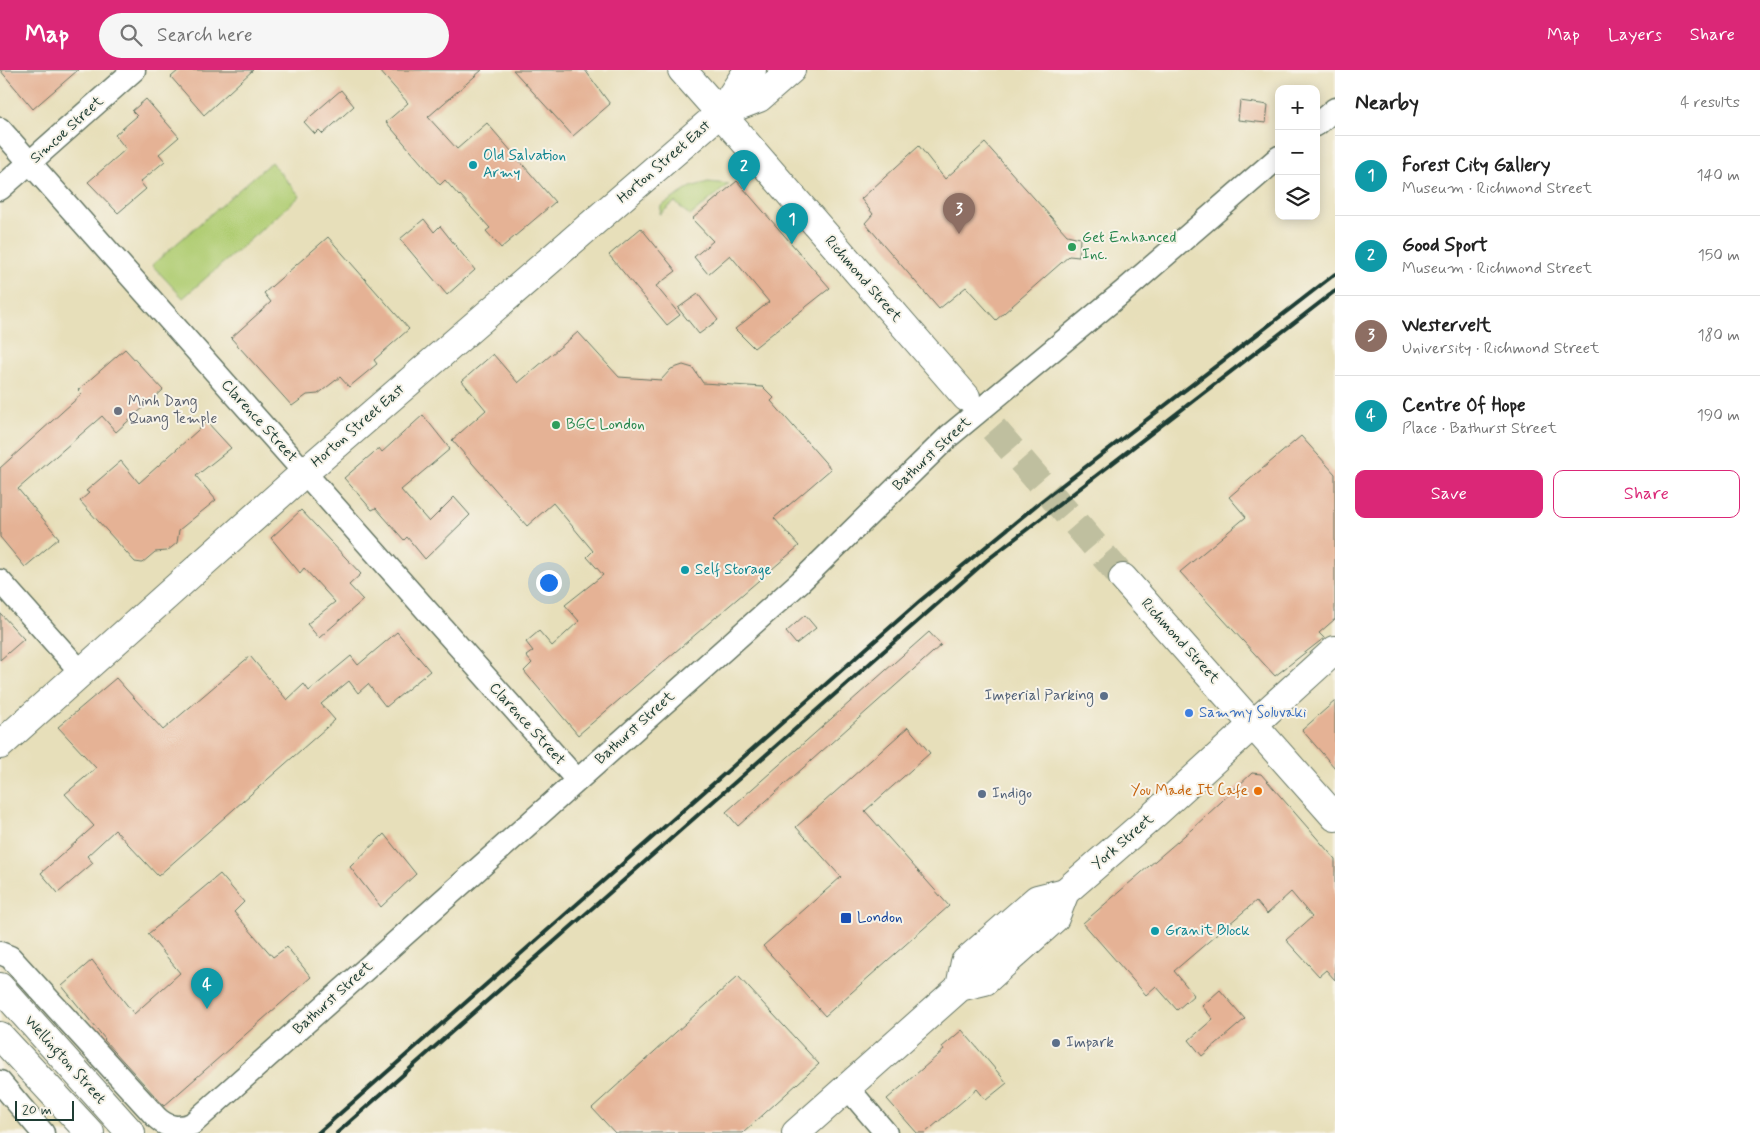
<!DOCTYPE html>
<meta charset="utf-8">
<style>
:root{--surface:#fff;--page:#f6f6f6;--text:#222;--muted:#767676;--line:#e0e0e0;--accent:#db2777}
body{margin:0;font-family:Mynerve,sans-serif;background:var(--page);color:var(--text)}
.controls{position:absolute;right:15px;top:15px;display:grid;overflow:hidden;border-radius:10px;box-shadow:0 2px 12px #0003}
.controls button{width:45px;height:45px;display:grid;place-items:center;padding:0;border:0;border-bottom:1px solid var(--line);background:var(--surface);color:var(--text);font:25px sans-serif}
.scale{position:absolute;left:15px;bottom:12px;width:59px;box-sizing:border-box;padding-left:5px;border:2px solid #1f3d34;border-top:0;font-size:14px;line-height:18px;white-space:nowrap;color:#1f3d34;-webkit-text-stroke:4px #f7f3e8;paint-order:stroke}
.you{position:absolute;left:548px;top:512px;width:18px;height:18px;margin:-12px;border:4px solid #fff;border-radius:50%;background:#1a73e8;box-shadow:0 0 0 8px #1a73e833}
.badge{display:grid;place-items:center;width:32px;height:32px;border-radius:50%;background:var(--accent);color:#fff;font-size:16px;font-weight:700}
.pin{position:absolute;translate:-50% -41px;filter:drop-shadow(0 1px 2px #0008)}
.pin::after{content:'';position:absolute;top:26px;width:18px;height:15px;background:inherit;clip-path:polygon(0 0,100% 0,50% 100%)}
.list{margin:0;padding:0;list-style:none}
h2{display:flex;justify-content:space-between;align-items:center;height:65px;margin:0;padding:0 20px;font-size:21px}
h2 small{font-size:16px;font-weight:400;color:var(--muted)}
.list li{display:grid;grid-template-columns:32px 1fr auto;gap:15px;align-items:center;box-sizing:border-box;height:80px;padding:0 20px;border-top:1px solid var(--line)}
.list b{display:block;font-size:19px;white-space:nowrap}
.list p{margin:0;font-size:16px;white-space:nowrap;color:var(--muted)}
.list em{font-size:16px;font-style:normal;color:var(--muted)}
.actions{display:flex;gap:10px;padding:15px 20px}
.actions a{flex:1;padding:11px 0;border:1px solid var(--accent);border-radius:10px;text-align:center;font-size:18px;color:var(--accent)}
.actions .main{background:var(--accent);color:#fff}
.icon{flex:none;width:28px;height:28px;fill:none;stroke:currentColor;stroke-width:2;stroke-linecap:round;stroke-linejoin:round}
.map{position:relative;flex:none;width:1335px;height:1063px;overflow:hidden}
header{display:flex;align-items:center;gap:30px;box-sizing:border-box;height:70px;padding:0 25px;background:var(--accent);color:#fff}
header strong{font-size:24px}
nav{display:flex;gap:28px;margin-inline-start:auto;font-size:18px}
.search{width:350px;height:45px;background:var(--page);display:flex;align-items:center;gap:12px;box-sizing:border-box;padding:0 18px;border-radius:28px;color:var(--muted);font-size:19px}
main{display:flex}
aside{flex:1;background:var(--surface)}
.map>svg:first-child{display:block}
</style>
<header>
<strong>Map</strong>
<div class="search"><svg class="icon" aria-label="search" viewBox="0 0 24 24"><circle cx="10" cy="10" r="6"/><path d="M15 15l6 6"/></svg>Search here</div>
<nav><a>Map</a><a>Layers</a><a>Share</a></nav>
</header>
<main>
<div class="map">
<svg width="1335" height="1063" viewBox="0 0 1335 1063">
<rect width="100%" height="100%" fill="#f7f3e8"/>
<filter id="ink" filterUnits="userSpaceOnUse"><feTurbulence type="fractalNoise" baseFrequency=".02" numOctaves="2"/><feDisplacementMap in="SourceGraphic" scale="10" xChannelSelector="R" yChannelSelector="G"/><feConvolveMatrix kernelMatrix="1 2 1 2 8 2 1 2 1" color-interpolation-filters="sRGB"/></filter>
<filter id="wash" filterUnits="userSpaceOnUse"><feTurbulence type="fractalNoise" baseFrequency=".0096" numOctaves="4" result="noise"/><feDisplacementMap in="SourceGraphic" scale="20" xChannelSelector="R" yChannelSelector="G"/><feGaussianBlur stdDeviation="1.12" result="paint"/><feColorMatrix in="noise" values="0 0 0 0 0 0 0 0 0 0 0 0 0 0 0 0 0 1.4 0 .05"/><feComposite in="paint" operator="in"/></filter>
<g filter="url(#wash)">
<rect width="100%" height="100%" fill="#e7dfba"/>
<g fill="#b0cd73" stroke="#688554">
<polygon points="271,92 300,126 183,228 152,195"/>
<polygon points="708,112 729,114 690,146 675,132 660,144 661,136 691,117"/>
</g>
<g id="blocks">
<g fill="#e5b295">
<polygon points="0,0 78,0 33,39"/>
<polygon points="179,0 253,0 204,45 171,7"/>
<polygon points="379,0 482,0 428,47 457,79 487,53 555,132 501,178 486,161 490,158 460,125 459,126 445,110 440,115 386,52 408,33"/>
<polygon points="513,0 585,0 610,34 573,66"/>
<polygon points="341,20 354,36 323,64 319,60 315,64 304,52"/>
<polygon points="146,29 179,67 159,84 165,91 140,112 146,119 118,143 88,112 126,79 115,65 137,46 132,41"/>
<polygon points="1240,31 1268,35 1266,53 1238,50"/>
<polygon points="985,73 1067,165 1080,168 1079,187 1069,186 996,250 966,217 939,239 865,153 873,144 861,129 919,76 945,109"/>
<polygon points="737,111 830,218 754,278 735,259 769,232 730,185 708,204 694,187 713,171 692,149"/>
<polygon points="424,149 434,162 440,156 475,200 447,225 400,169"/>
<polygon points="641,158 676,201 656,216 680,245 667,255 609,185"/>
<polygon points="328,167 409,259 374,290 377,294 349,317 340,307 318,324 307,325 292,336 231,268 271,232 264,223"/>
<polygon points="698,224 718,250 699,264 678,238"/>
<polygon points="578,262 619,307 661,310 671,299 683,295 693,298 703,313 763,317 774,328 771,331 831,399 774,448 799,476 578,665 524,601 532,593 526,586 533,581 526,572 539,561 552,576 579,551 565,535 603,505 587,487 593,481 553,433 527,456 452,370 486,340 462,311 493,284 518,313"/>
<polygon points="125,279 163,320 116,362 102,346 18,419 59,468 25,497 0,467 0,398 82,324 78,320"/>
<polygon points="423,345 450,379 401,420 429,452 454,427 470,445 425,489 407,467 404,470 376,438 372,440 344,408 379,378 382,382"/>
<polygon points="207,352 231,378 196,406 216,430 179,460 177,473 167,481 155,482 142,493 135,492 80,431 89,423 86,421 121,391 139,413"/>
<polygon points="1301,366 1335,404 1335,549 1319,563 1324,568 1275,606 1180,502 1246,447 1229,427"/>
<polygon points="301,440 361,504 349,515 363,530 319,568 307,554 335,532 304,498 300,503 271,468"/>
<polygon points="0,543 24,569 0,590"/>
<polygon points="805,545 816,558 796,574 786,562"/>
<polygon points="397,562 430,601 386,637 368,614 358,623 349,611 321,634 335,650 158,806 115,760 87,786 93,793 58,823 41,803 94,756 65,724 96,698 58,657 116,608 163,660 250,586 287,630 304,614 309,621 351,586 358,595"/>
<polygon points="929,562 941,575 738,756 726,742"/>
<polygon points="1335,631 1335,698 1302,660"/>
<polygon points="908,657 930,683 865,741 949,836 825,946 763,876 841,807 796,757"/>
<polygon points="1252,703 1261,704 1335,789 1335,910 1326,900 1319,906 1286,870 1312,847 1291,822 1267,844 1256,831 1174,901 1194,925 1177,940 1156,916 1146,925 1083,853 1192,759"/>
<polygon points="384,764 416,804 381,837 350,797"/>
<polygon points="220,804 244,832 234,842 273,887 287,877 311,907 164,1036 104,970 105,969 62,916 92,890 134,944 180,903 148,864"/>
<polygon points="738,906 819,994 743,1063 615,1063 592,1038"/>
<polygon points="1220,920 1245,949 1202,986 1189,970 1213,949 1202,936"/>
<polygon points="962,960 1007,1013 986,1030 977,1019 925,1063 917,1063 887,1029 944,980 942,977"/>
</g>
</g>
</g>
<g filter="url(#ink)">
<use href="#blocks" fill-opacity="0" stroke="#657663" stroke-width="1"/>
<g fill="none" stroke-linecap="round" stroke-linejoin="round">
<polyline stroke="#bfbf9f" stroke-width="28" stroke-dasharray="28 14" stroke-linecap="butt" points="966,327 1123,508"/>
<g stroke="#657663" stroke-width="25">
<g id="minor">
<polyline points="1316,55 1335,39"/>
<polyline points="0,59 577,710"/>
<polyline points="0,119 134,0"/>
<polyline points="0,511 81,602"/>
<path d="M 0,883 L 10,887 L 157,1048 C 168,1058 178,1059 192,1054 L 800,512 L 949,366 L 1124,221 L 1279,87"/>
<polyline points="0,1012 43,1063"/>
<polyline points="847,1017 886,1063"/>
</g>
</g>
<g stroke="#657663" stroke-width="30">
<polyline id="tertiary" points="682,0 720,43"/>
</g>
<g stroke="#657663" stroke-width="30">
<g id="secondary">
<polyline points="720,43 966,327"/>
<polyline points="720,43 759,28 791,0"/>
<polyline points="1123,508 1335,747"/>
<polyline points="0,675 305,402 720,43 743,8 752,0"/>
<polyline points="0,917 131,1063"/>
<polyline points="960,917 965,892 1037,829 1065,822"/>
<polyline points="0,966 90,1063"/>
<polyline points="796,1063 960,917 985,911 1055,848 1065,822 1156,743 1335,580"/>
</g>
</g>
<use href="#minor" stroke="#fff" stroke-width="22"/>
<use href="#tertiary" stroke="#fff" stroke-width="28"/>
<use href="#secondary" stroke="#fff" stroke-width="28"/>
<g stroke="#1f3d34" stroke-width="4">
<polyline points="318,1063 921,530 1039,433 1335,204"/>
<polyline points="337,1063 986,491 1335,221"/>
</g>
</g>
</g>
<g fill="#0f9aa8" stroke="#f7f3e8" stroke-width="2">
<circle cx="473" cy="95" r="5"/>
<circle cx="685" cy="500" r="5"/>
<circle cx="1155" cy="861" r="5"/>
</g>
<g fill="#2e9e5b" stroke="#f7f3e8" stroke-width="2">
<circle cx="1072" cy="177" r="5"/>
<circle cx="556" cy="355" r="5"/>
</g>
<circle fill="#6b7280" stroke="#f7f3e8" stroke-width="2" cx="118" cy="341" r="5"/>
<g fill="#5c6f8a" stroke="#f7f3e8" stroke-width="2">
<circle cx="1104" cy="626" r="5"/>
<circle cx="982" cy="724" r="5"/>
<circle cx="1056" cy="973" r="5"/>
</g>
<circle fill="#3f7fe0" stroke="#f7f3e8" stroke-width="2" cx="1189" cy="643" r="5"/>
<circle fill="#e8710a" stroke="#f7f3e8" stroke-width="2" cx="1258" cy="721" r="5"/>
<rect fill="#1a4fb4" stroke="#f7f3e8" stroke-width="2" x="840" y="842" width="12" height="12" rx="2.5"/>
<g text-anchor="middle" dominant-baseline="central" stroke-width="4" stroke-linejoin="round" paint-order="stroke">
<g font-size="15" fill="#1f3d34" stroke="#f7f3e8">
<text transform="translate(67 60) rotate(-42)">Simcoe Street</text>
<text transform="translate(664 92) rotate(-41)">Horton Street East</text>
<text transform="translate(863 209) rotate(49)">Richmond Street</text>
<text transform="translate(259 351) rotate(48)">Clarence Street</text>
<text transform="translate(358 356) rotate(-41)">Horton Street East</text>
<text transform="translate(932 384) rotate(-43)">Bathurst Street</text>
<text transform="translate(1180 571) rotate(48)">Richmond Street</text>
<text transform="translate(527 654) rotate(48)">Clarence Street</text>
<text transform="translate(635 658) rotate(-42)">Bathurst Street</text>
<text transform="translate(1123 772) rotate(-41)">York Street</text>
<text transform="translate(333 928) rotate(-42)">Bathurst Street</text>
<text transform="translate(65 990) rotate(48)">Wellington Street</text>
</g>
<g font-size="15" fill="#0d838f" stroke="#f7f3e8" text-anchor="start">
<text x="483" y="86">Old Salvation<tspan x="483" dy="17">Army</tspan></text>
<text x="695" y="500">Self Storage</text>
<text x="1165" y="861">Granit Block</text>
</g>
<g font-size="15" fill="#27864d" stroke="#f7f3e8" text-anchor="start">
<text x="1082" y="168">Get Enhanced<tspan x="1082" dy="17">Inc.</tspan></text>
<text x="566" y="355">BGC London</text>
</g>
<g font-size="15" fill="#5b616d" stroke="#f7f3e8" text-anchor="start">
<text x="128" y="332">Minh Dang<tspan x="128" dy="17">Quang Temple</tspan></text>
</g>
<g font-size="15" fill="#4e5e75" stroke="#f7f3e8" text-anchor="start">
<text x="1094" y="626" text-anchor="end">Imperial Parking</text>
<text x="992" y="724">Indigo</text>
<text x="1066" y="973">Impark</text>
</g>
<g font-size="15" fill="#366cbe" stroke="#f7f3e8" text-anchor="start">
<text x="1199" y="643">Sammy Soluvaki</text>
</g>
<g font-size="15" fill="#c56008" stroke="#f7f3e8" text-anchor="end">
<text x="1248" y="721">You Made It Cafe</text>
</g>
<g font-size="15" fill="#164399" stroke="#f7f3e8" text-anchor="start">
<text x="857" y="848">London</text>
</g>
</g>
</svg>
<div class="controls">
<button>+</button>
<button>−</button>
<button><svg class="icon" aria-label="layers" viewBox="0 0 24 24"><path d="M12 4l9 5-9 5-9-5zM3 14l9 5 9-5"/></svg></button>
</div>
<div class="scale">20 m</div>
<div class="you"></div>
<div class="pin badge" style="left:792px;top:174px;background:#0f9aa8">1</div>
<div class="pin badge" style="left:744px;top:121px;background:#0f9aa8">2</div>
<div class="pin badge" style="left:959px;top:164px;background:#8d6e63">3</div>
<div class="pin badge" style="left:207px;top:939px;background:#0f9aa8">4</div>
</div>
<aside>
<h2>Nearby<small>4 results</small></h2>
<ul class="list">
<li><span class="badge" style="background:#0f9aa8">1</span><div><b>Forest City Gallery</b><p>Museum · Richmond Street</p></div><em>140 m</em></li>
<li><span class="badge" style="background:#0f9aa8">2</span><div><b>Good Sport</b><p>Museum · Richmond Street</p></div><em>150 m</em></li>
<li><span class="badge" style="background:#8d6e63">3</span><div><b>Westervelt</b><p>University · Richmond Street</p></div><em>180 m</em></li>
<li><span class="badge" style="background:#0f9aa8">4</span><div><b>Centre Of Hope</b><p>Place · Bathurst Street</p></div><em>190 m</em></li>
</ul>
<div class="actions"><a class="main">Save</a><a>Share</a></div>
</aside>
</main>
